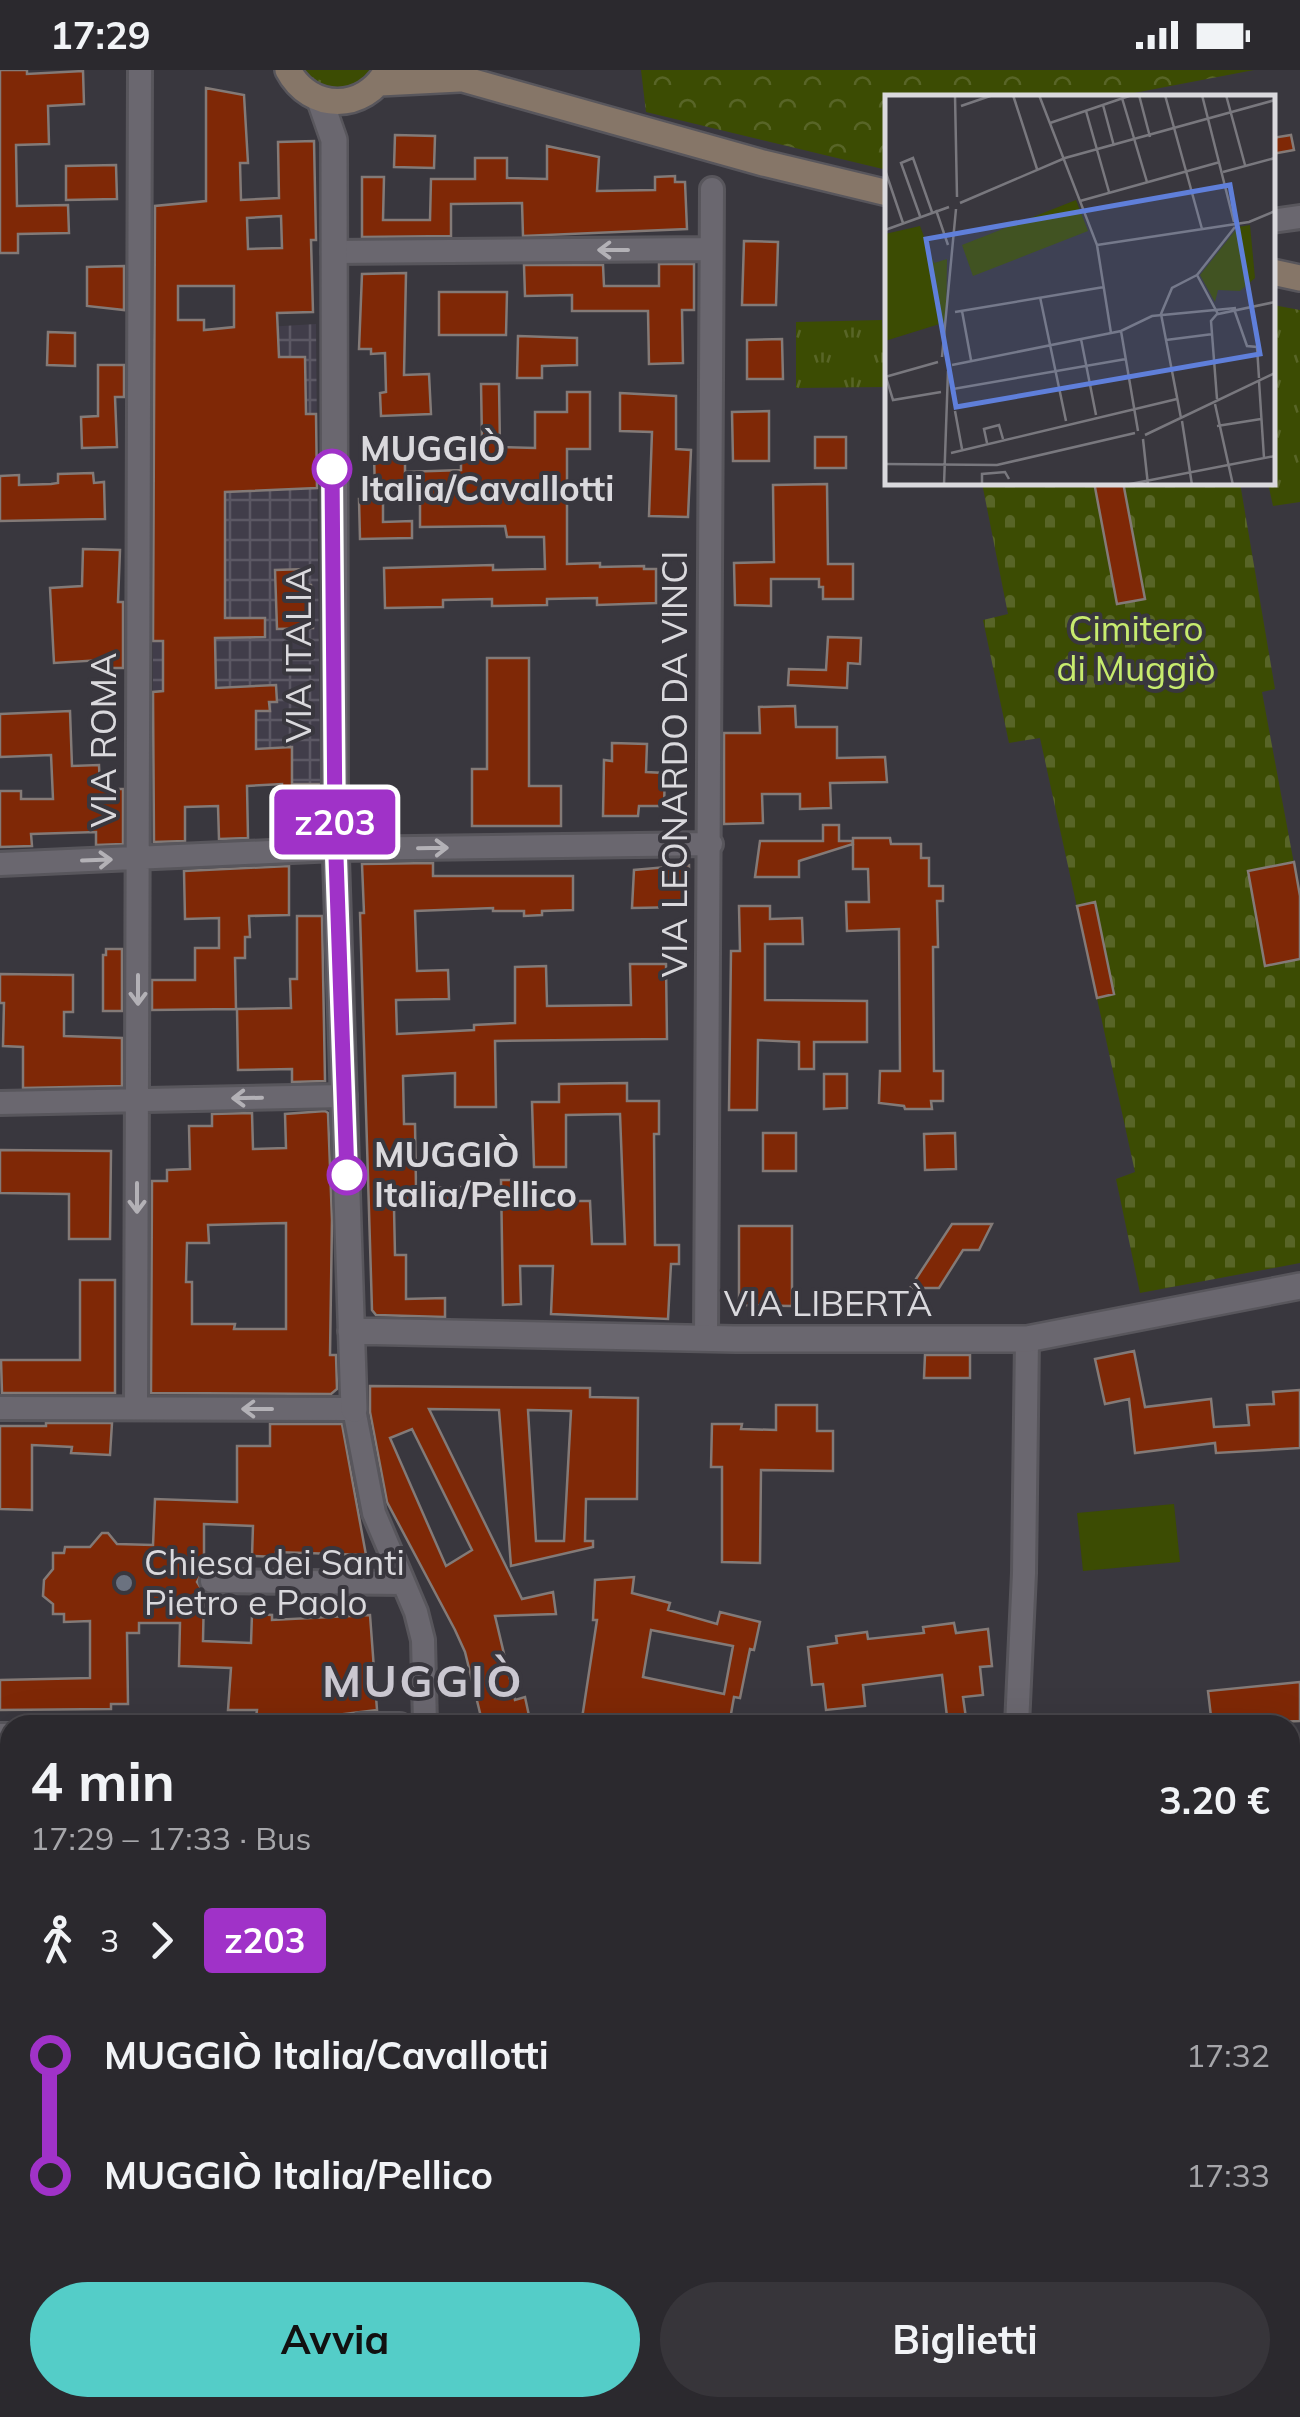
<!DOCTYPE html>
<html lang="it">
<head>
<meta charset="utf-8">
<style>
	:root { --surface:#2b292e; --page:#37353a; --text:#f1f3f6; --muted:#a6a6aa; --line:#47454a; --accent:#54cdc8 }
	body { margin:0; font-family:Mulish,sans-serif; background:var(--page); color:var(--text); height:100vh; display:flex; flex-direction:column; font-size:38px; white-space:nowrap }
	* { box-sizing:border-box; margin:0 }
	p { font-size:32px; color:var(--muted) }
	.icon { flex:none; width:55px; height:55px; fill:none; stroke:currentColor; stroke-width:2; stroke-linecap:round; stroke-linejoin:round }
	.map { position:relative; flex:1; overflow:hidden }
	.details { position:absolute; left:0px; top:1645px; width:1300px; height:702px; display:flex; flex-direction:column; background:var(--surface); border-radius:30px 30px 0 0; box-shadow:0 10px 40px #0002,0 0 0 2px var(--line) }
	.details>* { flex:none }
	.badge { padding:0 20px; border-radius:8px; font-size:35px; line-height:65px }
	.map>.badge { position:absolute; translate:-50% -50%; box-shadow:0 0 0 5px #fff }
	.legs { display:flex; align-items:center; gap:15px; height:110px; padding:0 30px; font-size:32px }
	.legs p { margin-inline-start:auto }
	.head { display:flex; align-items:center; justify-content:space-between; height:170px; padding:0 30px }
	h1 { font-size:55px; font-weight:700; line-height:75px }
	.button { display:flex; gap:20px; margin-top:auto; padding:20px 30px }
	.button a { flex:1; height:115px; border-radius:60px; background:var(--accent); color:#111; font-size:40px; font-weight:700; line-height:115px; text-align:center }
	.button a+a { background:var(--page); color:var(--text) }
	ul { padding:0 30px; list-style:none }
	li { display:flex; align-items:center; gap:35px; height:120px; font-size:38px }
	li i { display:grid; place-items:center; width:15px; height:100%; margin:0 12px; background:currentColor }
	li i::after { content:''; width:25px; height:25px; margin:-12px; border:8px solid; border-radius:50%; background:var(--surface) }
	li p { margin-inline-start:auto }
	li:first-child i { background:linear-gradient(#0000 50%,currentColor 0) }
	li:last-child i { background:linear-gradient(currentColor 50%,#0000 0) }
	.status { display:flex; justify-content:space-between; align-items:center; height:70px; padding:0 50px; background:var(--surface); direction:ltr }
	.status svg { height:28px; fill:currentColor }
	.map>svg:first-child { display:block }
</style>
</head>
<body>
<div class="status"><b>17:29</b><svg viewBox="0 0 49 12"><path d="M0 12V9h3v3zM5 12V6h3v6zM10 12V3h3v9zM15 12V0h3v12zM26 1h20v11H26zM47 4h2v5h-2z"/></svg></div>
<div class="map">
<svg width="1300" height="2347" viewBox="0 0 1300 2347">
	<defs>
		<pattern id="industrial-grid" width="8" height="8" patternUnits="userSpaceOnUse" patternTransform="scale(2.5)"><rect width="8" height="8" fill="#413d4a"/><path d="M0 4h8M4 0v8" fill="none" stroke="#5c5864"/></pattern>
		<pattern id="grass-tufts" width="24" height="20" patternUnits="userSpaceOnUse" patternTransform="scale(2.5)"><rect width="24" height="20" fill="#3c4c03"/><path d="M3 7l-1-3M5 7V3M7 7l1-3M15 17l-1-3M17 17v-4M19 17l1-3" fill="none" stroke="#586527"/></pattern>
		<pattern id="cemetery-stones" width="16" height="16" patternUnits="userSpaceOnUse" patternTransform="scale(2.5)"><rect width="16" height="16" fill="#3c4c03"/><path d="M2 7V4a2 2 0 0 1 4 0v3zM10 15v-3a2 2 0 0 1 4 0v3z" fill="#586527"/></pattern>
		<pattern id="park-crowns" width="20" height="18" patternUnits="userSpaceOnUse" patternTransform="scale(2.5)"><rect width="20" height="18" fill="#3c4c03"/><path d="M2 6a3 3 0 1 1 6 0M12 15a3 3 0 1 1 6 0" fill="none" stroke="#586527"/></pattern>
	</defs>
	<rect width="100%" height="100%" fill="#39373e"/>
	<!-- industrial -->
	<path fill="url(#industrial-grid)" d="M316,254L320,713L233,717V735L153,738V264Z"/>
	<!-- grass -->
	<path fill="url(#grass-tufts)" d="M305,0H374C351,21 326,27 305,0Z
		M1273,235L1300,240V432L1273,436L1268,413L1272,412Z
		M882,250L887,317L796,318V252Z"/>
	<!-- cemetery -->
	<path fill="url(#cemetery-stones)" d="M982,413H1240L1275,619L1262,622L1300,826V1193L1140,1223L1116,1109L1135,1102L1040,668L1009,673L983,550L1008,544Z"/>
	<!-- park -->
	<path fill="url(#park-crowns)" d="M641,0H1254L1113,27L888,28L887,100L646,42Z
		M530,2338H963L970,2347H535Z"/>
	<!-- pitch -->
	<path fill="#3c4c03" d="M1174,1434L1180,1492L1083,1501L1077,1443Z"/>
	<!-- building -->
	<path fill="#7f2806" stroke="#837a77" stroke-width="2.5" fill-rule="evenodd" d="M0,0H27V4L83,1L84,34L48,36L49,74L16,75L17,136L68,135L69,163L18,164V183H0Z
		M206,18L244,25L248,93H240L241,130L279,128L278,72L314,71L316,170H311L313,242L277,243L279,287H305L306,344H316L317,418L225,422V548H265V567L215,568L216,618L276,615L277,632H269L270,641H256V679L292,677V714H319V763L288,766L286,737L281,738L282,714L247,716L248,768L219,769L218,736L185,737V771L154,772L153,622L163,621V571H153L155,136L206,131ZM281,146L282,178L248,179L247,148ZM178,216H234V257L204,260V250H178Z
		M395,65L435,66L434,98L394,97Z
		M1291,65L1294,80L1272,84V68Z
		M547,76L599,87L597,121L655,120V107L675,106V112H685L687,159L523,166L522,133L451,134V166L362,167V107H384L383,150H430L431,109H475V88H507V108L547,109Z
		M116,95L117,129L66,130V96Z
		M744,171L778,172L776,235H742Z
		M659,194H694V240H682L683,293L649,294L648,241H572V225L525,226L524,195H603L604,216H659Z
		M124,196V240L87,236V197Z
		M406,203L404,305L429,304L431,344L381,346L380,323L386,322L385,283L371,284V279H359L362,204Z
		M439,222H507L506,265H439Z
		M48,262L75,263V296L47,295Z
		M518,266L577,268V295L542,296V308H517Z
		M782,269L783,309H747V270Z
		M98,295H124V327H115L117,377L82,378L81,347L98,346Z
		M481,314H499L500,377L535,378V342H567V322H590V379H567V494L600,493V497L644,496V499H656V533L597,535V528L547,529V535L492,536V529L443,530V537L385,538L384,498L493,495V500L545,499L544,467H507L505,456L420,457V419L375,420L374,386L405,385V402L461,400V370H482Z
		M620,323L676,326V379L691,380L688,447L649,446L652,362L620,361Z
		M769,341V391H733L732,342Z
		M815,367H846V398H815Z
		M93,403L94,413L104,412L105,449L0,451V406L19,405V415L51,414L58,413V404Z
		M1094,412H1123L1145,529L1117,534Z
		M827,414L828,494H853V529H823V517H819V509H771V536L735,535L734,493L774,492L773,415Z
		M359,429H383V452L412,451V468L360,469Z
		M83,479L120,480L118,532H123V598H101V590L54,593L50,518L82,516Z
		M306,499V515H311L313,558L277,559L275,500Z
		M828,567L861,568L860,594L848,593L847,618L788,615L789,599L826,600Z
		M487,588H529V716H561V756H472V699H487Z
		M795,636L796,657H837V688L885,687L887,712L830,713L831,738L800,739V724H762L763,753L724,754V663H760L759,637Z
		M70,641L72,696L99,695L100,719H123V774L96,775V762L31,764L32,776L0,777V721H21V729H53L51,685L0,687V644Z
		M612,673L647,674L646,702L665,703L664,736H639L638,746H603L604,690L612,691Z
		M823,755H839V771H852L853,774L799,791V807H755L760,771H823Z
		M853,768H890L891,774H921V788H929V816H943V831H937L938,877H933L934,1001H943V1031H931L932,1039H905L904,1036L879,1033L880,1001H900L899,859L847,861L846,832H869L868,799H853Z
		M1294,792L1300,826V889L1265,896L1248,801Z
		M433,793V806H573V840L542,841V845L524,846V841H493V838L415,841L417,901L448,900L449,929L396,930L397,964L474,960V955L515,953V897L546,896L547,936L631,935L630,894H666L667,969L495,971L496,1037H455V1003L403,1006L404,1054H415L416,1118L463,1117L464,1136L394,1138L395,1185H406V1229L445,1228V1247L376,1245L372,1240L360,843H364L362,794Z
		M689,795V826H685L686,837L632,838L634,800Z
		M289,796V845L249,846L250,867H245V888H235L236,939L152,940V910H195V878H219V848L185,849L184,801Z
		M1095,832L1114,924L1097,928L1077,836Z
		M739,836H770V849L802,848L803,874H765V930L867,931V972H814V999H799V972L758,970L757,1040H729L731,881H740Z
		M297,846H322L325,1011L292,1012V999L238,1000L237,939L291,938L290,909H297Z
		M106,879H122V941H103V885H106Z
		M0,904L73,905V942H64V966L122,968V1016L23,1018V977L3,976L4,933H0Z
		M824,1004H847V1038L824,1039Z
		M627,1013V1031H659V1064H654L655,1175H679V1194H671L668,1249L551,1244L553,1196H520L521,1234L503,1235L501,1110H533V1131H590L592,1174H625L620,1044L566,1045V1097H534L532,1032H559V1014Z
		M325,1041L328,1043L332,1150L330,1285H336L337,1319L331,1324L151,1323L152,1111H167V1100L190,1099L189,1056H212V1044L252,1043L253,1079L286,1078L285,1044ZM286,1153V1259H234L235,1254H192V1212H186L187,1173H209L208,1155Z
		M763,1063H796V1101H763Z
		M955,1063L956,1099L925,1100L924,1064Z
		M0,1080L111,1081L110,1169H69V1124L0,1123Z
		M952,1154H992L979,1180H963L939,1218H910Z
		M739,1156H792V1236L739,1235Z
		M80,1210H115V1323H2L1,1290H80Z
		M1134,1281L1145,1337L1211,1329L1214,1357L1249,1355L1247,1335L1274,1334L1273,1322L1300,1320V1378L1216,1383L1215,1373L1135,1383L1129,1329L1105,1334L1095,1289Z
		M925,1285H970V1308H924Z
		M370,1316L590,1318V1327L638,1328L637,1429H586L585,1471H593V1477L511,1496L499,1340L429,1339L522,1529L553,1522L556,1544L495,1546L515,1630L525,1627L531,1655H483L465,1582L455,1560L387,1432L370,1342ZM528,1340L571,1341L564,1471H536ZM412,1359L472,1480L446,1496L390,1368Z
		M776,1335H817V1361H833V1401L761,1400L760,1493L722,1492V1397H711L712,1354H742L741,1359L776,1360Z
		M46,1353H112L110,1385L71,1383L72,1377L32,1375V1440L0,1439V1356H46Z
		M270,1354H342L366,1485L276,1482V1487L252,1486L253,1456L204,1454V1499L197,1512L204,1523L203,1571L251,1573L252,1544L272,1545V1550L370,1545L377,1640L255,1655L257,1640H228L231,1598L179,1596L180,1553H139V1563H127L128,1634H111V1639L0,1640V1610L90,1608V1551L64,1552V1544H53V1534L43,1526L44,1510L53,1499V1483H64L65,1477H90L102,1463H108L117,1474L153,1475L155,1429L237,1432V1376H270Z
		M634,1507L632,1523L670,1533L668,1540L717,1554L720,1542L760,1552L754,1580L750,1579L740,1628L734,1627L729,1655H581L597,1550H593L595,1510ZM651,1560L733,1576L724,1624L643,1607Z
		M954,1553L956,1563L988,1559L992,1596L980,1597L983,1625L963,1627L967,1655H948L942,1605L863,1615L865,1636L826,1640L823,1614L812,1615L808,1577L837,1573L836,1566L867,1562L868,1569L924,1563L923,1557Z
		M1300,1612V1651L1212,1655L1208,1621Z"/>
	<g fill="none" stroke-linecap="round" stroke-linejoin="round">
		<defs>
			<path id="minor" d="M1272,151L1300,147
				M333,182L711,179
				M0,794L336,779L711,774
				M0,1033L345,1026
				M706,1268L712,119
				M0,1338L354,1339L374,1443L416,1542L423,1570L425,1655
				M136,1338L140,1
				M212,1511L403,1513
				M361,1655H400
				M1017,1655L1024,1503L1027,1269
				M0,1665H10
				M0,2002L10,2005
				M1290,2049L1300,2048
				M1290,2314L1300,2313
				M0,2328L10,2330
				M379,2338L380,2347
				M977,2338L979,2347
				M1019,2347L1021,2338"/>
			<path id="tertiary" d="M320,30L334,70L335,758L354,1339
				M351,1261L735,1269H1027L1300,1216"/>
			<path id="secondary" d="M288,0C310,42 365,42 387,0
				M444,0L463,9L763,93L888,123
				M380,13L459,9
				M1272,202L1300,208"/>
		</defs>
		<!-- minor casing -->
		<use href="#minor" stroke="#58565c" stroke-width="28"/>
		<!-- tertiary casing -->
		<use href="#tertiary" stroke="#58565c" stroke-width="30"/>
		<!-- secondary casing -->
		<use href="#secondary" stroke="#58565c" stroke-width="30"/>
		<!-- minor -->
		<use href="#minor" stroke="#6a676f" stroke-width="22"/>
		<!-- tertiary -->
		<use href="#tertiary" stroke="#6a676f" stroke-width="25"/>
		<!-- secondary -->
		<use href="#secondary" stroke="#867668" stroke-width="25"/>
	</g>
	<!-- one-way arrows -->
	<defs><path id="oneway-shaft" d="M-6 0H5M1.5-3L5.5 0L1.5 3" fill="none" stroke-width="1.6" stroke-linecap="round" stroke-linejoin="round" transform="scale(2.5)"/></defs>
	<g stroke="#b3b1b6">
		<use href="#oneway-shaft" transform="translate(613 180) rotate(180)"/>
		<use href="#oneway-shaft" transform="translate(433 778) rotate(-1)"/>
		<use href="#oneway-shaft" transform="translate(97 790) rotate(-2)"/>
		<use href="#oneway-shaft" transform="translate(138 920) rotate(90)"/>
		<use href="#oneway-shaft" transform="translate(247 1028) rotate(179)"/>
		<use href="#oneway-shaft" transform="translate(137 1128) rotate(90)"/>
		<use href="#oneway-shaft" transform="translate(257 1339) rotate(-180)"/>
	</g>
	<g fill="none" stroke-linecap="round" stroke-linejoin="round">
		<defs>
			<path id="line-1" d="M332,399L335,758L347,1105"/>
		</defs>
		<!-- line-1 casing -->
		<use href="#line-1" stroke="#fff" stroke-width="22"/>
		<!-- line-1 -->
		<use href="#line-1" stroke="#a032c8" stroke-width="15"/>
	</g>
	<!-- markers -->
	<g fill="#fff" stroke="#a032c8" stroke-width="5">
		<circle cx="332" cy="399" r="18"/>
		<circle cx="347" cy="1105" r="18"/>
	</g>
	<circle fill="#6b7280" stroke="#39373e" stroke-width="4" cx="124" cy="1513" r="10"/>
	<g text-anchor="middle" stroke-width="8" stroke-linejoin="round" paint-order="stroke">
		<!-- stop labels -->
		<g font-size="35" font-weight="bold" fill="#dad9dd" stroke="#39373e" text-anchor="start">
			<text x="360" y="391">MUGGIÒ<tspan x="360" dy="40">Italia/Cavallotti</tspan></text>
			<text x="374" y="1097">MUGGIÒ<tspan x="374" dy="40">Italia/Pellico</tspan></text>
		</g>
		<!-- park labels -->
		<g font-size="35" fill="#c7eb6e" stroke="#39373e">
			<text x="1136" y="571">Cimitero<tspan x="1136" dy="40">di Muggiò</tspan></text>
		</g>
		<!-- street labels -->
		<g font-size="35" fill="#dad9dd" stroke="#39373e">
			<text transform="translate(299 585) rotate(-90)" y="12">VIA ITALIA</text>
			<text transform="translate(104 670) rotate(-90)" y="12">VIA ROMA</text>
			<text transform="translate(675 694) rotate(-90)" y="12">VIA LEONARDO DA VINCI</text>
			<text x="828" y="1246">VIA LIBERTÀ</text>
		</g>
		<!-- poi labels -->
		<g font-size="35" fill="#dad9dd" stroke="#39373e" text-anchor="start">
			<text x="144" y="1505">Chiesa dei Santi<tspan x="144" dy="40">Pietro e Paolo</tspan></text>
		</g>
		<!-- district labels -->
		<g font-size="45" font-weight="bold" letter-spacing="2.5" fill="#cbc8d1" stroke="#39373e">
			<text x="423" y="1627">MUGGIÒ</text>
		</g>
	</g>
	<!-- overview -->
	<g transform="translate(885 25)">
		<rect width="390" height="390" fill="#39373e"/>
		<path d="M191,105L203,136L88,181L77,150Z" fill="#3c4c03"/>
		<path d="M365,130L370,183L355,196L333,195L330,207L315,180L353,132ZM35,131L49,168L62,164L61,227L0,246V139Z" fill="#3c4c03"/>
		<path fill="none" stroke="#79787e" stroke-width="2.5" d="M70,0L72,102M128,0L152,74M154,0L212,150L226,238M254,0L265,42M280,0L317,134M317,0L349,127M341,0L360,70M237,3L262,87M218,10L229,51M76,11L108,0M201,16L224,97M165,28L247,0M0,75L18,128M338,77L390,63M195,106L335,67M75,108L180,63L390,5M51,115L63,150M35,121L16,68L28,63L47,117M0,135L64,112M212,150L364,127L390,116M312,180L333,219L390,207M312,180L350,132M155,202L181,326M349,214L362,251L372,252L374,283M77,216L86,265M70,217L219,192M236,236L253,336M196,244L211,320M281,245L328,239M57,262L71,114M67,270L236,236L267,221L351,213M287,274L330,267M0,282L53,267M1,282L8,305L56,297M374,286L379,363M68,294L241,264M332,304L326,226L332,219M330,309L348,390M70,316L77,354M296,323L276,219L287,193L312,180M297,326L307,390M332,331L376,324M260,340L390,278M258,344L263,390M102,348L99,334L114,330L118,344M66,358L292,304M0,369L112,370L250,338M59,390L63,276M97,390V379L120,377L124,384M240,390L390,361"/>
		<path fill="#5f7fda" fill-opacity="0.15" stroke="#5f7fda" stroke-width="5" d="M345,90L375,259L71,312L41,144Z"/>
		<rect width="390" height="390" fill="none" stroke="#dad9dd" stroke-width="5"/>
	</g>
</svg>
<b class="badge" style="left:335px;top:752px;background:#a032c8;color:#fff">z203</b>
<section class="details">
<div class="head"><div><h1>4 min</h1><p>17:29 – 17:33 · Bus</p></div><b>3.20 €</b></div>
<div class="legs"><svg class="icon" aria-label="walk" viewBox="0 0 24 24"><circle cx="13" cy="4" r="2"/><path d="M13 8l-2 6 4 7M11 14l-3 7M7 12l3-4h3l4 4"/></svg>3<svg class="icon" aria-label="forward" viewBox="0 0 24 24"><path d="M9 5l7 7-7 7"/></svg><b class="badge" style="background:#a032c8;color:#fff">z203</b></div>
<ul>
<li><i style="color:#a032c8"></i><b>MUGGIÒ Italia/Cavallotti</b><p>17:32</p></li>
<li><i style="color:#a032c8"></i><b>MUGGIÒ Italia/Pellico</b><p>17:33</p></li>
</ul>
<div class="button"><a>Avvia</a><a>Biglietti</a></div>
</section>
</div>
</body>
</html>
